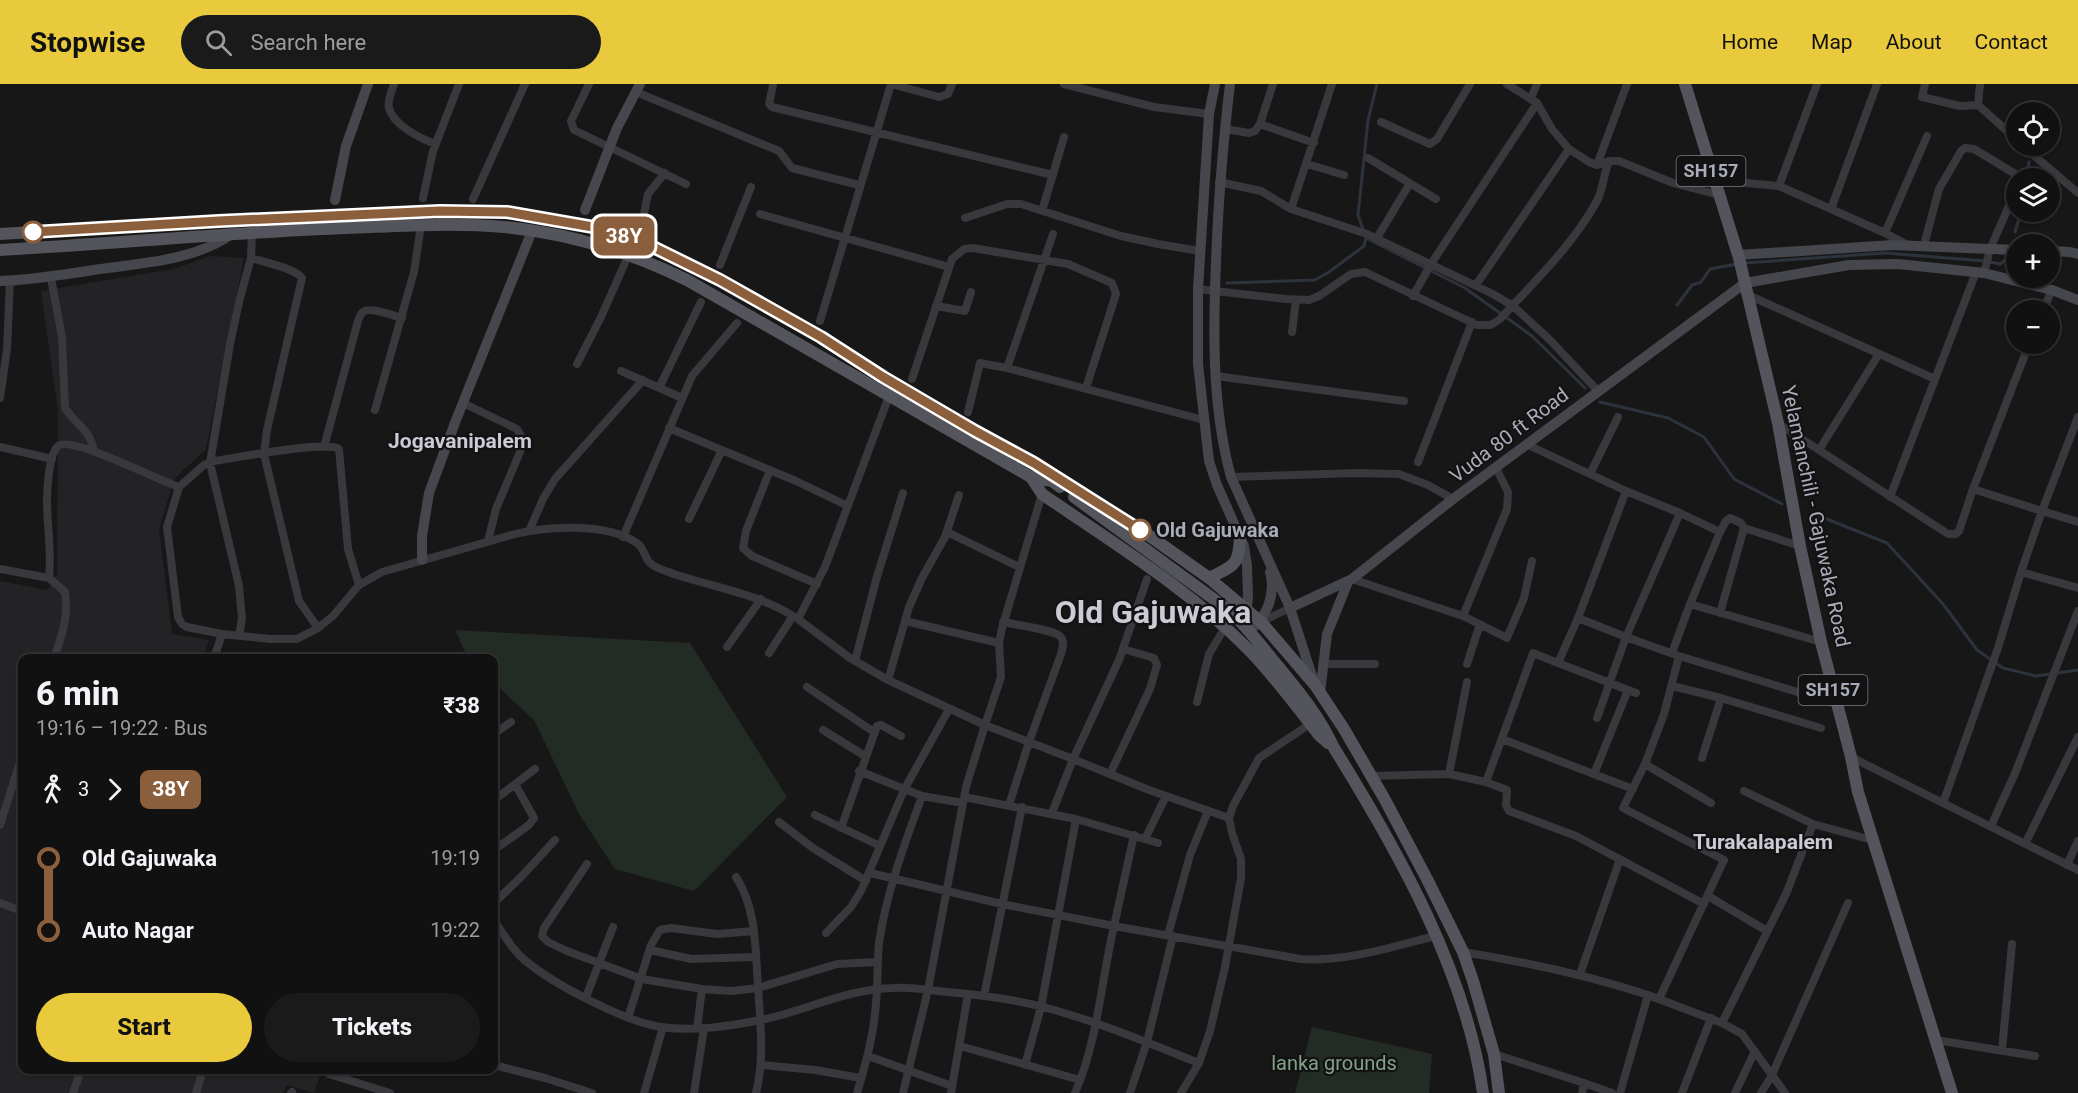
<!DOCTYPE html>
<html lang="en">
<head>
<meta charset="utf-8">
<style>
	:root { --surface:#111112; --page:#1a1a1b; --text:#f1f3f6; --muted:#9c9d9f; --line:#303132; --accent:#eaca3d }
	body { margin:0; font-family:Roboto,sans-serif; background:var(--page); color:var(--text); height:100vh; display:flex; flex-direction:column; font-size:22px; white-space:nowrap }
	* { box-sizing:border-box; margin:0 }
	p { font-size:20px; color:var(--muted) }
	.icon { flex:none; width:33px; height:33px; fill:none; stroke:currentColor; stroke-width:2; stroke-linecap:round; stroke-linejoin:round }
	.map { position:relative; flex:1; overflow:hidden }
	.panel { position:absolute; left:18px; top:570px; width:480px; height:420px; display:flex; flex-direction:column; background:var(--surface); border-radius:12px; box-shadow:0 2px 4px #0004,0 0 0 2px var(--line) }
	.panel>* { flex:none }
	.badge { padding:0 12px; border-radius:9px; font-size:21px; line-height:39px }
	.controls { position:absolute; left:2006px; top:18px; display:grid; gap:12px }
	.controls a { display:grid; place-items:center; width:54px; height:54px; border-radius:50%; background:var(--surface); box-shadow:0 2px 4px #0004,0 0 0 2px var(--line); font-size:30px }
	.map>.badge { position:absolute; translate:-50% -50%; box-shadow:0 0 0 3px #fff }
	.legs { display:flex; align-items:center; gap:9px; height:66px; padding:0 18px; font-size:20px }
	.legs p { margin-inline-start:auto }
	.overview { display:flex; align-items:center; justify-content:space-between; height:102px; padding:0 18px }
	h1 { font-size:33px; font-weight:800; line-height:45px }
	.button { display:flex; gap:12px; margin-top:auto; padding:12px 18px }
	.button a { flex:1; height:69px; border-radius:36px; background:var(--accent); color:#111; font-size:24px; font-weight:800; line-height:69px; text-align:center }
	.button a+a { background:var(--page); color:var(--text) }
	ul { padding:0 18px; list-style:none }
	li { display:flex; align-items:center; gap:21px; height:72px; font-size:22px }
	li i { display:grid; place-items:center; width:9px; height:100%; margin:0 8px; background:currentColor }
	li i::after { content:''; width:15px; height:15px; margin:-8px; border:4px solid; border-radius:50%; background:var(--surface) }
	li p { margin-inline-start:auto }
	li:first-child i { background:linear-gradient(#0000 50%,currentColor 0) }
	li:last-child i { background:linear-gradient(currentColor 50%,#0000 0) }
	header { display:flex; align-items:center; gap:36px; box-sizing:border-box; height:84px; padding:0 30px; background:var(--accent); color:#111 }
	header strong { font-size:28px }
	nav { display:flex; gap:33px; margin-inline-start:auto; font-size:21px }
	.search { width:420px; height:54px; background:var(--page); display:flex; align-items:center; gap:15px; box-sizing:border-box; padding:0 21px; border-radius:33px; color:var(--muted); font-size:22px }
	.map>svg:first-child { display:block }
</style>
</head>
<body>
<header>
<strong>Stopwise</strong>
<div class="search"><svg class="icon" aria-label="search" viewBox="0 0 24 24"><circle cx="10" cy="10" r="6"/><path d="M15 15l6 6"/></svg>Search here</div>
<nav><a>Home</a><a>Map</a><a>About</a><a>Contact</a></nav>
</header>
<div class="map">
<svg width="2078" height="1009" viewBox="0 0 2078 1009">
	<rect width="100%" height="100%" fill="#171718"/>
	<!-- built -->
	<path fill="#232325" d="M211,172L244,174L206,365L175,394L159,444L172,550L209,556L203,574H22V986H322L314,1009L287,1001L283,1009H0V497L47,506L57,490L58,326L41,207L173,185Z"/>
	<!-- green -->
	<path fill="#232b25" d="M455,546L690,559L787,713L694,807L615,785L579,730L534,636L494,599V574H468Z
		M1312,943L1432,970L1429,1009H1295Z"/>
	<g fill="none" stroke-linecap="round" stroke-linejoin="round">
		<!-- stream -->
		<path stroke="#2d333c" stroke-width="3" d="M2026,94L2029,78
			M2015,148L2021,128
			M1366,154L1465,204L1532,252L1585,304
			M1744,179L1885,169L1985,177L2000,180L2010,172
			M1227,199L1315,196L1329,188L1364,162L1366,154L1358,131L1368,36L1377,0
			M1677,221L1692,201L1701,198L1710,185L1737,180
			M1600,318L1668,334L1704,353L1734,395L1782,420
			M1814,430L1887,459L1943,520L1977,566L2003,584L2036,592L2078,586"/>
		<!-- street -->
		<path stroke="#38383d" stroke-width="8" d="M394,0C392,7 387,16 389,24C393,41 421,55 436,60
			M589,0L571,37L574,46L686,100
			M1064,0L1154,23L1209,30
			M1332,0L1291,125L1367,150L1491,209L1513,222L1549,255L1598,307
			M1507,0L1537,19L1552,45L1569,65L1589,78L1597,81L1609,77H1619L1673,99L1719,111
			M1925,0L1922,13L1960,22L1978,21
			M1980,0L1978,21L2016,55
			M773,1L769,20L772,23L1053,91
			M636,8L779,67L792,84L859,101
			M1531,14L1537,0
			M1381,38L1430,60L1437,55L1470,0
			M1260,40L1314,59
			M1225,45L1249,49L1255,47L1260,40L1273,0
			M2023,62L2078,109
			M1368,74L1436,115
			M1307,80L1344,91
			M1597,81L1627,0
			M1713,96L1779,102L1885,149
			M1219,98L1261,107L1291,125
			M1779,102L1817,0
			M423,114L433,67L459,0
			M473,115L525,0
			M1831,125L1877,0
			M1042,127L1064,53
			M760,130L949,183
			M965,134L1007,120H1021L1121,152L1158,160L1200,167
			M641,144L648,110L665,89
			M1377,154L1410,99
			M1906,160L1885,149L1927,52
			M1924,161L1939,105L1961,67L1965,64L1974,65L2017,91L2020,94
			M251,174C264,178 295,184 302,194L267,346L264,370L299,517L318,544
			M720,181L751,103
			M1984,189L1990,165L2016,106
			M51,194L62,253L65,324C76,341 90,345 94,367
			M1476,201L1569,65
			M1198,205L1286,215L1309,216L1319,212L1351,190L1365,188L1477,241H1491L1500,235C1535,197 1572,162 1597,117C1603,105 1604,89 1609,77
			M1748,211L1935,295
			M1413,212L1431,180L1537,19
			M936,222L965,227L971,208
			M2043,226L2052,206
			M820,237L891,0L939,13L948,10L952,0
			M1292,248L1296,216
			M577,280L601,233L625,179
			M1007,284L1053,150
			M621,287L682,314
			M1216,292L1404,317
			M912,295L952,175L964,165L973,164L1068,180L1112,199L1116,210L1086,304
			M659,304L701,218
			M0,314L7,265L10,197
			M463,319L517,345L522,354L520,368L496,425L488,457
			M375,326L414,188L421,141
			M968,328L980,279L1007,284L1204,336
			M2078,333L2042,427L2078,438
			M1779,340L1948,450H1956L1959,447L1973,405
			M669,344L796,397L848,422
			M1528,361L1626,407
			M0,363L52,375
			M324,363L358,237C358,235 362,228 363,228C369,222 394,232 402,234
			M1819,366L1879,270
			M1418,378L1472,238
			M770,386L746,447L743,464L752,472L817,500
			M1590,390L1618,333
			M1231,393L1356,389L1399,390L1428,401L1453,415
			M179,403L167,443L178,533L182,540L187,543L222,550L270,555H297L318,544L333,532L359,501L382,488L511,451C546,442 606,438 637,459C644,464 644,472 649,478C654,484 666,487 674,490C716,504 760,510 798,535L825,483L889,312
			M1890,413L1976,188
			M1680,429L1720,448L1690,520L1821,558
			M689,435L722,366
			M1744,444L1800,462
			M529,447L543,415L555,395L643,296
			M947,448L1019,483
			M623,453L692,292L737,239
			M0,485L49,494L65,508C69,531 62,552 54,574
			M2021,488L2078,504
			M49,494C52,466 47,443 47,416C47,404 49,370 58,362C72,351 159,397 179,403L204,381L214,377C235,374 326,356 339,365L348,465L359,501
			M1352,495L1463,532L1507,554L1524,514L1532,477
			M1720,529L1744,444L1741,439L1730,434L1726,437L1720,448
			M1463,532L1507,425L1508,408L1496,384
			M1578,534L1626,553L1597,634
			M798,535L850,574L888,596L985,641L966,703L928,906L903,1009
			M905,537L999,559
			M1003,538C1016,541 1051,545 1060,552C1065,557 1063,564 1061,570L1029,658L985,641L1001,593L999,559L1002,544L1042,410
			M1261,538L1290,524
			M239,552L242,535L239,502L210,379L230,260L240,214L251,174L252,148
			M727,563L761,515
			M769,569L793,532
			M1672,569L1690,520
			M1679,572L1664,630L1645,680L1711,719
			M214,574L222,550
			M855,577L876,496L903,409
			M1558,579L1636,609
			M1324,580H1375
			M1467,580L1480,540
			M888,596L909,523L922,494L945,453L959,411
			M1672,602L1721,614L1821,644
			M807,603L874,648
			M1197,618L1209,570L1221,550
			M823,646L865,672
			M494,650L511,638
			M1502,655L1633,705
			M1851,673L1943,719L1998,564L2021,488L2042,427L1973,405L2029,260
			M1702,674L1721,614
			M1645,680L1623,724L1724,776L1659,915
			M859,687L922,712L963,719
			M1110,690L1150,605L1157,581L1154,574L1123,565
			M1449,690L1467,598
			M1594,690L1628,606
			M1370,692L1449,690L1486,698
			M1744,707L1813,740
			M964,713L1076,735L1158,759
			M494,716L535,685
			M1943,719L2078,786
			M1009,721L1029,658L1073,675L1119,576L1147,495
			M1052,729L1073,675L1149,706L1229,734
			M815,731L880,762
			M779,738L813,764L866,797
			M0,741L22,672
			M1991,742L2016,687L2078,527
			M841,744L877,642L881,641L901,652
			M1145,755L1166,712
			M2025,760L2078,653
			M494,766L529,741L534,734L515,700
			M587,780L544,844L542,852L548,858L567,867L642,895L702,905L731,907L758,904L837,880L877,878
			M2067,781L2078,757
			M870,789L1002,820L1114,842L1134,751
			M736,793C757,826 755,864 758,902C760,939 765,973 756,1009
			M1708,812L1767,847
			M0,819L22,827
			M494,819L522,792L555,756
			M1704,820L1576,752L1509,727L1506,721L1507,706L1486,698L1533,569L1558,579L1578,534L1626,407L1680,429L1626,553L1679,572L1837,620
			M494,836C504,851 513,867 527,878C555,901 626,938 661,943C694,948 729,942 761,936C805,927 847,905 893,904C911,903 929,906 947,908C983,911 1020,916 1054,926C1104,940 1151,960 1199,979
			M826,849L851,823L861,807L904,706L949,625
			M1168,851L1190,771L1208,727
			M650,866L691,875L756,873
			M1463,868C1526,878 1587,891 1648,911L1620,1009
			M1580,890L1620,775
			M1648,911L1722,939L1742,950L1785,1009
			M984,912L1022,723
			M586,913L613,843
			M628,934L651,861L660,846L671,844L717,850L754,847
			M1722,939L1786,810L1813,740L1872,756
			M697,944L702,905
			M1936,956L2035,972
			M960,962L1080,996
			M2002,966L2012,860
			M1494,970L1584,999
			M868,972L952,1002
			M494,981L545,994L592,1009
			M761,981L815,986L861,994
			M1025,981L1041,923L1076,735
			M329,990L390,1009
			M73,1009L81,986
			M196,1009L203,986
			M291,1009L292,1008
			M644,1009L663,943
			M694,1009L704,944
			M857,1009C866,979 874,950 876,919C878,899 877,879 879,859C886,809 905,759 922,712
			M951,1009L968,910
			M1075,1009C1098,956 1101,898 1114,842L1300,875C1346,878 1391,863 1435,852
			M1130,1009L1147,958L1173,852
			M1181,1009L1199,979L1210,947L1225,883L1241,794V775L1232,749L1229,734L1233,722L1259,674L1304,644
			M1582,1009L1584,999L1612,1009
			M1682,1009L1711,934
			M1735,1009L1755,967
			M1761,1009L1771,993L1848,819"/>
		<!-- secondary -->
		<path stroke="#46474d" stroke-width="10" d="M1215,0L1209,30L1198,205V280L1209,377L1217,401L1244,462L1247,482L1248,511L1247,524L1240,536
			M1230,0C1223,60 1218,119 1216,179C1213,250 1212,323 1231,393L1290,524L1315,601
			M335,116L346,62L368,0
			M585,126L617,44L640,0
			M2049,167L2070,168L2078,170
			M1738,171L1893,161L2016,166
			M0,197C34,196 67,190 100,185C144,179 195,176 232,150
			M422,476V452L429,409L456,336L532,147
			M1290,524L1352,495L1453,415L1745,199L1849,181L1898,180L1984,189L2052,206L2078,216
			M1249,547C1267,533 1276,511 1270,488
			M1320,609L1327,550L1348,498"/>
		<!-- primary -->
		<path stroke="#54545c" stroke-width="12" d="M1685,0L1739,174L1778,339L1800,462L1821,558L1851,673L1858,708L1952,1009
			M0,150L219,137L411,128H507L593,143L645,159L720,196L821,253L883,293L1034,379L1144,448L1209,494L1261,538L1315,601L1344,645L1384,714L1427,795L1463,868L1473,897L1494,970L1499,1009
			M0,166C108,160 215,150 322,145C383,143 444,138 504,143C567,149 630,168 687,196L1031,393L1052,397L1060,403
			M1031,393L1042,410C1113,459 1189,505 1250,567C1275,593 1297,623 1319,651L1328,659
			M1074,413L1230,527C1246,542 1259,559 1273,576C1296,604 1319,631 1334,664C1398,767 1466,887 1483,1009
			M1209,494C1235,481 1239,482 1240,451"/>
	</g>
	<g fill="none" stroke-linecap="round" stroke-linejoin="round">
		<defs>
			<path id="line-1" d="M33,148L219,137L440,127L507,128L593,143L645,159L720,196L821,253L883,293L975,347L1034,379L1140,446"/>
		</defs>
		<!-- line-1 casing -->
		<use href="#line-1" stroke="#fff" stroke-width="14"/>
		<!-- line-1 -->
		<use href="#line-1" stroke="#8b5e3c" stroke-width="9"/>
	</g>
	<!-- markers -->
	<g fill="#fff" stroke="#8b5e3c" stroke-width="3">
		<circle cx="33" cy="148" r="10"/>
		<circle cx="1140" cy="446" r="10"/>
	</g>
	<g text-anchor="middle" stroke-width="4.5" stroke-linejoin="round" paint-order="stroke">
		<!-- shield labels -->
		<g fill="#121213" stroke="#7c7e86" stroke-width="1.5">
			<rect x="1676.5" y="72" width="69" height="30" rx="4.5"/>
			<rect x="1798.5" y="591" width="69" height="30" rx="4.5"/>
		</g>
		<g font-size="18" font-weight="bold" fill="#a9acb8">
			<text x="1711" y="93">SH157</text>
			<text x="1833" y="612">SH157</text>
		</g>
		<!-- street labels -->
		<g font-size="20" fill="#a9acb8" stroke="#121213">
			<text transform="translate(1509 351) rotate(-37)" y="7">Vuda 80 ft Road</text>
			<text transform="translate(1816 432) rotate(78)" y="7">Yelamanchili - Gajuwaka Road</text>
		</g>
		<!-- stop labels -->
		<g font-size="20" font-weight="bold" fill="#a9acb8" stroke="#121213" text-anchor="start">
			<text x="1156" y="453">Old Gajuwaka</text>
		</g>
		<!-- park labels -->
		<g font-size="20" fill="#81a288" stroke="#121213">
			<text x="1334" y="986">lanka grounds</text>
		</g>
		<!-- neighbourhood labels -->
		<g font-size="21" font-weight="bold" fill="#cacbd4" stroke="#121213">
			<text x="460" y="364">Jogavanipalem</text>
			<text x="1763" y="765">Turakalapalem</text>
		</g>
		<!-- town labels -->
		<g font-size="32" font-weight="bold" fill="#cacbd4" stroke="#121213">
			<text x="1153" y="539">Old Gajuwaka</text>
		</g>
	</g>
</svg>
<div class="controls">
<a><svg class="icon" aria-label="locate" viewBox="0 0 24 24"><circle cx="12" cy="12" r="6"/><path d="M12 2v4M12 18v4M2 12h4M18 12h4"/></svg></a>
<a><svg class="icon" aria-label="layers" viewBox="0 0 24 24"><path d="M12 4l9 5-9 5-9-5zM3 14l9 5 9-5"/></svg></a>
<a>+</a>
<a>−</a>
</div>
<b class="badge" style="left:624px;top:152px;background:#8b5e3c;color:#fff">38Y</b>
<section class="panel">
<div class="overview"><div><h1>6 min</h1><p>19:16 – 19:22 · Bus</p></div><b>₹38</b></div>
<div class="legs"><svg class="icon" aria-label="walk" viewBox="0 0 24 24"><circle cx="13" cy="4" r="2"/><path d="M13 8l-2 6 4 7M11 14l-3 7M7 12l3-4h3l4 4"/></svg>3<svg class="icon" aria-label="forward" viewBox="0 0 24 24"><path d="M9 5l7 7-7 7"/></svg><b class="badge" style="background:#8b5e3c;color:#fff">38Y</b></div>
<ul>
<li><i style="color:#8b5e3c"></i><b>Old Gajuwaka</b><p>19:19</p></li>
<li><i style="color:#8b5e3c"></i><b>Auto Nagar</b><p>19:22</p></li>
</ul>
<div class="button"><a>Start</a><a>Tickets</a></div>
</section>
</div>
</body>
</html>
